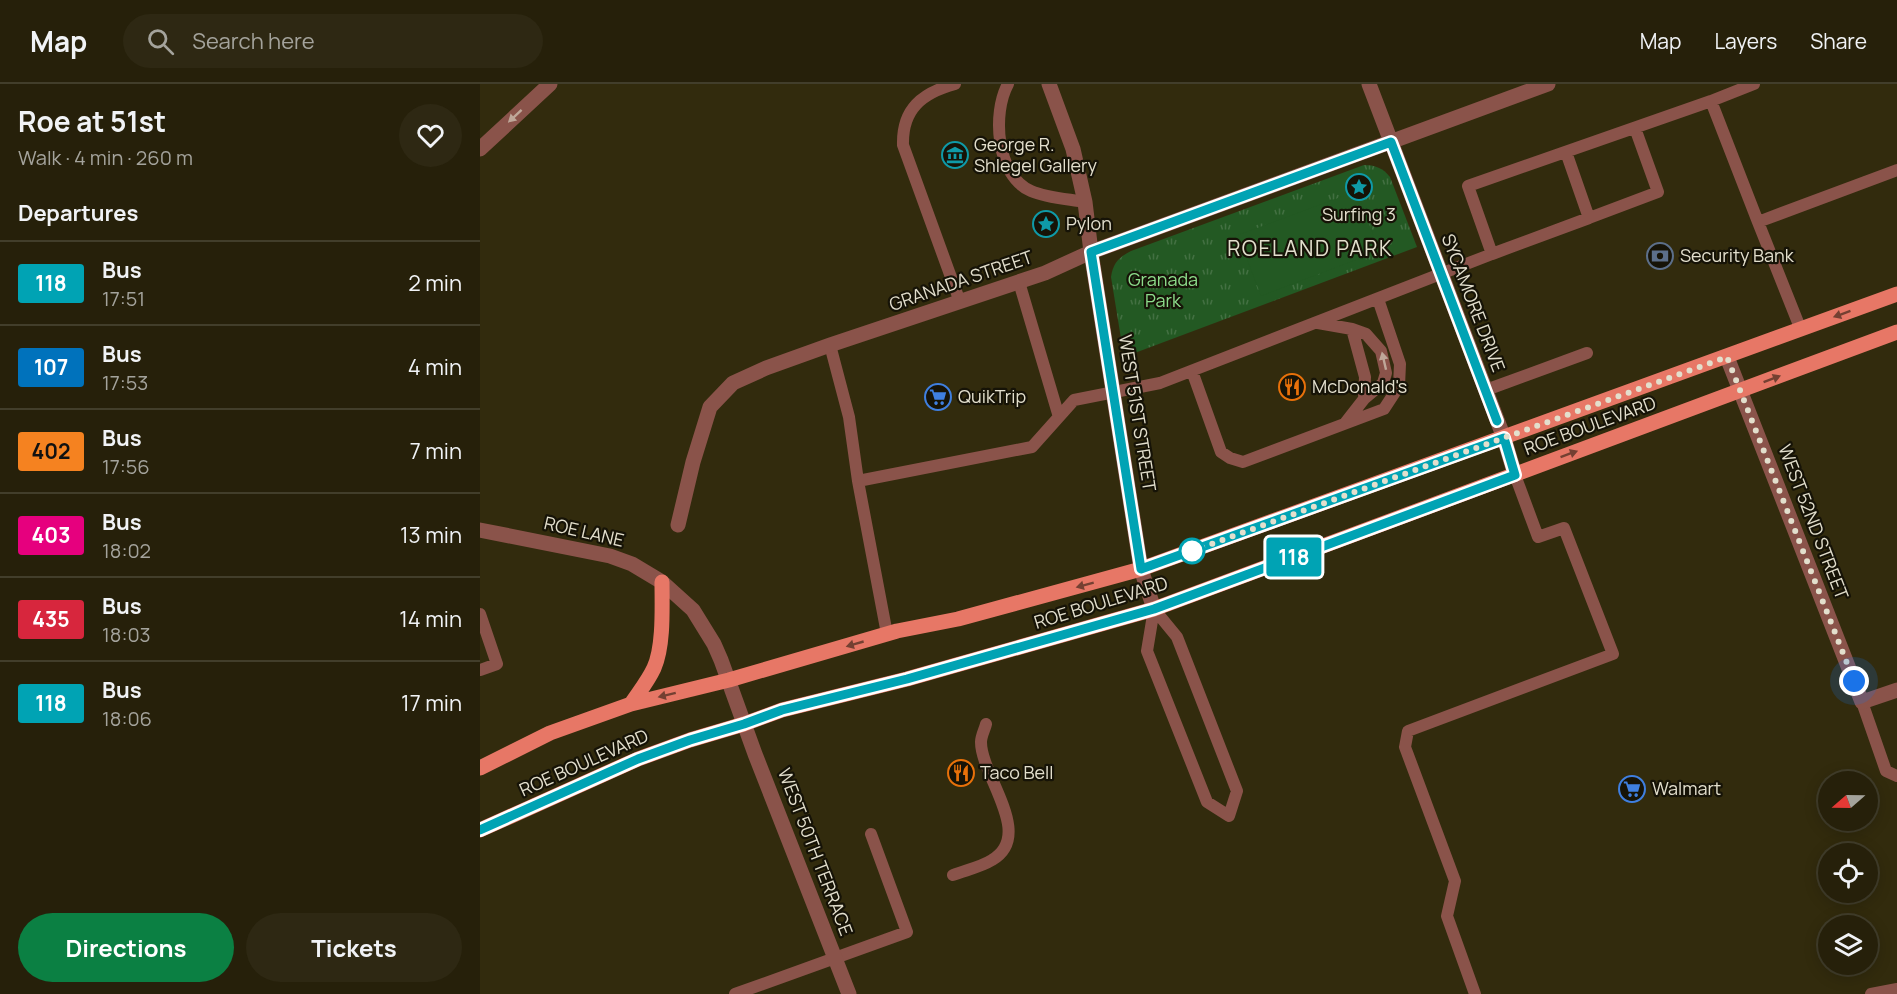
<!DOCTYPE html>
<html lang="en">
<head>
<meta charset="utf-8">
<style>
	:root { --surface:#26200a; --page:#2e2813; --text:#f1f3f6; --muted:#a4a39c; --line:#423e2b; --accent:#0b8043 }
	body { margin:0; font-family:Manrope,sans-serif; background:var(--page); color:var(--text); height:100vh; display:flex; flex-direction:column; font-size:22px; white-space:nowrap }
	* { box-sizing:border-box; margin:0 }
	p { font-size:20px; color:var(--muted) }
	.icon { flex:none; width:33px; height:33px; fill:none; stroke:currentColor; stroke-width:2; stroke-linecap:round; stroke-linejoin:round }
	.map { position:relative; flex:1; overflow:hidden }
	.details { display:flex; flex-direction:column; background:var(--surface); width:480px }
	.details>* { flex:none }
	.badge { padding:0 12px; border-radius:4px; font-size:21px; line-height:39px }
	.needle { width:39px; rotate:250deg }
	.controls { position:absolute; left:1338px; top:687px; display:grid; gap:12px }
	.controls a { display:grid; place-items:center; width:60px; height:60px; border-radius:50%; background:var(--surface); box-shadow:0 3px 15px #0003,0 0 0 2px var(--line); font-size:30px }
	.you { position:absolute; width:30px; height:30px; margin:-15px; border:4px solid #fff; border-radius:50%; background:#1a73e8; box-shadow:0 0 0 9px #1a73e833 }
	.map>.badge { position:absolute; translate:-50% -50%; box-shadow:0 0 0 3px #fff }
	h2 { padding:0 18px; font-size:22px; line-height:54px }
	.round { display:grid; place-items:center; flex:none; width:63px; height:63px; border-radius:32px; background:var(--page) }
	.headline { display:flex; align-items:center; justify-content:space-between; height:102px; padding:0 18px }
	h1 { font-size:28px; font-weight:700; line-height:45px }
	.cta { display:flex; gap:12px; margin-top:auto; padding:12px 18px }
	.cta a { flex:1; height:69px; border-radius:36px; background:var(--accent); color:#fff; font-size:24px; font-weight:700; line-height:69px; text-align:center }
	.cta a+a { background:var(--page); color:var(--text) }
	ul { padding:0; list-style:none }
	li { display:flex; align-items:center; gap:18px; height:84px; padding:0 18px; border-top:2px solid var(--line) }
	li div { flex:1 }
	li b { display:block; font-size:22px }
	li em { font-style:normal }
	li .badge { min-width:66px; font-weight:700; text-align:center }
	header { display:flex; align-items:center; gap:36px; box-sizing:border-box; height:84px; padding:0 30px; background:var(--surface); border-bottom:2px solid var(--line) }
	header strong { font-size:28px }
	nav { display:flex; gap:33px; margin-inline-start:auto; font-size:21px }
	.search { width:420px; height:54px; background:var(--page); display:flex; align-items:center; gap:15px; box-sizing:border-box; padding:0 21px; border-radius:33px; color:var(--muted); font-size:22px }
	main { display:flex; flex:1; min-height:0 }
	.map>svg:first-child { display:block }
</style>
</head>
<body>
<header>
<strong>Map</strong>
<div class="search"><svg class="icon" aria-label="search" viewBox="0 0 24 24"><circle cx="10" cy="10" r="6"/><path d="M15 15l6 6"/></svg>Search here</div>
<nav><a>Map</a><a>Layers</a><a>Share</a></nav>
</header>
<main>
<section class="details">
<div class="headline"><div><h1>Roe at 51st</h1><p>Walk · 4 min · 260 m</p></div><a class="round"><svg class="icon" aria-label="heart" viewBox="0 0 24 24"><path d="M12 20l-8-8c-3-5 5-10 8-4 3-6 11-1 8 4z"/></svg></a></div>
<h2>Departures</h2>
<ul>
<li><span class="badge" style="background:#00a3b4;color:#fff">118</span><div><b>Bus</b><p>17:51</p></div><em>2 min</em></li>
<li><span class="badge" style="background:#0072bc;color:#fff">107</span><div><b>Bus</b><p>17:53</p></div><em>4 min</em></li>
<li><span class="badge" style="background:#f58220;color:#111">402</span><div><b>Bus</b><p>17:56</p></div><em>7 min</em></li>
<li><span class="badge" style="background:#e6007e;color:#fff">403</span><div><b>Bus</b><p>18:02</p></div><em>13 min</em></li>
<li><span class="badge" style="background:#d7263d;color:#fff">435</span><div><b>Bus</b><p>18:03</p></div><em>14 min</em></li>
<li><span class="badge" style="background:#00a3b4;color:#fff">118</span><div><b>Bus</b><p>18:06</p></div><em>17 min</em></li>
</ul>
<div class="cta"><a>Directions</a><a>Tickets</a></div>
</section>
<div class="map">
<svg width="1417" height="910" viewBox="0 0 1417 910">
	<defs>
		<pattern id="park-tufts" width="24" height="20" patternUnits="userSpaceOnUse" patternTransform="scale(1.5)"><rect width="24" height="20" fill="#235923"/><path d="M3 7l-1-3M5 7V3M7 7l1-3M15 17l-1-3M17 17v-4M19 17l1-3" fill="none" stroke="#437042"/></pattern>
	</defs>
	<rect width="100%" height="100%" fill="#322b0d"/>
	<!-- park -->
	<path fill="url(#park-tufts)" d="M884,81C895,81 903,84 910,93L937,163L644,273L631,193C633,179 639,173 651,167Z"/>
	<!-- garden -->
	<path fill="#235923" d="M877,107L899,167L781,212L758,151Z"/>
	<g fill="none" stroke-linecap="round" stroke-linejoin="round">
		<!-- service -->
		<path stroke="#8a534a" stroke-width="12" d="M475,0C442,9 422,25 423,61L480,218
			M528,0C512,29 516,92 551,107C567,114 588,115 605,118
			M1231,17L1278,138L1417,86
			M1109,134L1178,108L1155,44
			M1278,138L1321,246
			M1012,170L1109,134L1086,68
			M539,198L579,333
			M838,239L872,245L886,250L901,267L906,289L903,299L884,315L866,338
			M872,245L885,293L884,315
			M350,261L369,333L378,397
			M712,287L741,368L750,374L763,378L904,325L919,302L920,280L898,215
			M1006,306L1107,269
			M674,525L697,553L757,707L749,732L727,718L667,567Z
			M0,530L17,580L0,586
			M407,550L378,397L552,363L594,316L680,299L1012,170L988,102L1231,17L1274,0
			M1382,618L1406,687L1417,692
			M473,791C486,786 501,783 512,776C555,751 501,692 501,658C501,652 505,645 506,640
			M255,910L427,848L391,750
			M995,910L967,832L975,797L925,663L928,647L1133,570L1084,444L1058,453L1035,391
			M1391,910L1417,905"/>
		<!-- minor -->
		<path stroke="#8a534a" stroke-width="15" d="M569,0L593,65L605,118L611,168L661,485L674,525
			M889,0L1024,354L1035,391
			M0,65L70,0
			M1247,273L1382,618L1417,606
			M198,441L213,378L230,323L253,299L286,284L350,261L565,189L611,168L1068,0"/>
		<!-- tertiary -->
		<path stroke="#8a534a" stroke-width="15" d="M0,446L130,472L152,480L182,498L213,526L234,560L241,576L275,670L369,910"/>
		<!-- primary -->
		<path stroke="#e77766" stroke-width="15" d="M151,620C159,608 168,597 174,584C184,562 182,522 182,498
			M0,684L70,649L151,620L249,596L417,547L478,535L661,485L1417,210
			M0,746L158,675L210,656L264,640L302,626L427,595L674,525L1417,248"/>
	</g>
	<!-- one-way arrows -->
	<defs><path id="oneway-solid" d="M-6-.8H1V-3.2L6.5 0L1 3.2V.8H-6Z" transform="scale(1.5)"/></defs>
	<g fill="#bfa799">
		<use href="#oneway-solid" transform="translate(35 32) rotate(137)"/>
		<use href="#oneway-solid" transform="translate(904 277) rotate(-103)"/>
	</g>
	<g fill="#744032">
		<use href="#oneway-solid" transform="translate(1362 230) rotate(160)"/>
		<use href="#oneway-solid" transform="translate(1292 295) rotate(-21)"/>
		<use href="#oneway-solid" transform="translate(1089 370) rotate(-20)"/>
		<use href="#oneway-solid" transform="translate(605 501) rotate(165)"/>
		<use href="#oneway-solid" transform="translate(375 560) rotate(164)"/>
		<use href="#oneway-solid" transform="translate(187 611) rotate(166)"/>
	</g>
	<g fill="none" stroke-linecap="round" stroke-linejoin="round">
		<defs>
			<path id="line" d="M0,746L158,675L210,656L264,640L302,626L427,595L674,525L1035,391L1024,354L661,485L611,168L911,58L1017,337"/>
		</defs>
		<!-- line casing -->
		<use href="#line" stroke="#fff" stroke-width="14"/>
		<!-- line -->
		<use href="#line" stroke="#00a3b4" stroke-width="9"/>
		<!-- walk -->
		<path stroke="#e3dfcd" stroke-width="6" stroke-dasharray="0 10.8" d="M712,467L1247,273L1374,597"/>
	</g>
	<!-- icons -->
	<defs>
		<symbol id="museum-ring" viewBox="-11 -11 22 22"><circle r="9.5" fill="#161307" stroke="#0f9aa8" stroke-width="1.5"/><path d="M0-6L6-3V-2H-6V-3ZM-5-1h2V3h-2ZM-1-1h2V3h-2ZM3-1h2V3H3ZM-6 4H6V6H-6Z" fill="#0f9aa8"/></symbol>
		<symbol id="sight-ring" viewBox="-11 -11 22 22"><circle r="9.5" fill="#161307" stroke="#0f9aa8" stroke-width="1.5"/><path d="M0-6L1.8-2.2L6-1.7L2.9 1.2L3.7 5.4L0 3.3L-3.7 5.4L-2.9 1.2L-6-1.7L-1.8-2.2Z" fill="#0f9aa8"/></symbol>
		<symbol id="bank-ring" viewBox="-11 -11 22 22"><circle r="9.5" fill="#161307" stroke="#5c6f8a" stroke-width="1.5"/><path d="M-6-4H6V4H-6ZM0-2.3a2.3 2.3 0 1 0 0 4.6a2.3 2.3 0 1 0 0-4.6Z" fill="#5c6f8a"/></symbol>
		<symbol id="restaurant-ring" viewBox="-11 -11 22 22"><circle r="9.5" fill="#161307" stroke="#e8710a" stroke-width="1.5"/><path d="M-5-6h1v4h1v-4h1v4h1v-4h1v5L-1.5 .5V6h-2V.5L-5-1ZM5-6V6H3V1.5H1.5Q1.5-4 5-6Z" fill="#e8710a"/></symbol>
		<symbol id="supermarket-ring" viewBox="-11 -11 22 22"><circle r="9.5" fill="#161307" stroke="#3f7fe0" stroke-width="1.5"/><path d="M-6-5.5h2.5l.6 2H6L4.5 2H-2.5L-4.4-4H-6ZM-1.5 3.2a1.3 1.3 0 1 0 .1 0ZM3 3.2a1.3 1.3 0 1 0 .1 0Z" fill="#3f7fe0"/></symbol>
	</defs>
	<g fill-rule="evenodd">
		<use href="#museum-ring" x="460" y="56" width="30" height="30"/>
		<use href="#sight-ring" x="864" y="88" width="30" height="30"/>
		<use href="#sight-ring" x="551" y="125" width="30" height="30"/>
		<use href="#bank-ring" x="1165" y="157" width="30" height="30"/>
		<use href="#restaurant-ring" x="797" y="288" width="30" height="30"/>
		<use href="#supermarket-ring" x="443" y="298" width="30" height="30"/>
		<use href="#restaurant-ring" x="466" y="674" width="30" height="30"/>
		<use href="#supermarket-ring" x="1137" y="690" width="30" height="30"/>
	</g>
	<!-- markers -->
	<circle fill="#fff" stroke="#00a3b4" stroke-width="3" cx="712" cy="467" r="12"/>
	<g text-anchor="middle" stroke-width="4.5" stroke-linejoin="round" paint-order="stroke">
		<!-- poi labels -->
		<g font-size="18" fill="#e3dfcd" stroke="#161307" text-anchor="start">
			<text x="494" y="67">George R.<tspan x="494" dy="21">Shlegel Gallery</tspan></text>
			<text x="879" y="137" text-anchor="middle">Surfing 3</text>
			<text x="586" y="146">Pylon</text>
			<text x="1200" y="178">Security Bank</text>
			<text x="832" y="309">McDonald's</text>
			<text x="478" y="319">QuikTrip</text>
			<text x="500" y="695">Taco Bell</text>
			<text x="1172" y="711">Walmart</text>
		</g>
		<!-- park labels -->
		<g font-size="18" fill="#8ddd8b" stroke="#161307">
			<text x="683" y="202">Granada<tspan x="683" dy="21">Park</tspan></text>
		</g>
		<!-- street labels -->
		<g font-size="18" fill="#e3dfcd" stroke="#161307">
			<text transform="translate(481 197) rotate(-19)" y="6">GRANADA STREET</text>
			<text transform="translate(993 219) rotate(69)" y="6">SYCAMORE DRIVE</text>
			<text transform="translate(657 329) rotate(81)" y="6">WEST 51ST STREET</text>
			<text transform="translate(1110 342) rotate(-20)" y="6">ROE BOULEVARD</text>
			<text transform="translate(1333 438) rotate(69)" y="6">WEST 52ND STREET</text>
			<text transform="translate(104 448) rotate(13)" y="6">ROE LANE</text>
			<text transform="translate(621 519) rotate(-17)" y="6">ROE BOULEVARD</text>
			<text transform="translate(104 679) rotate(-24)" y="6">ROE BOULEVARD</text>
			<text transform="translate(335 768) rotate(69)" y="6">WEST 50TH TERRACE</text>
		</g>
		<!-- quarter labels -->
		<g font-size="21" letter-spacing="1.5" fill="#e3dfcd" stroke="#161307">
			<text x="830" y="172">ROELAND PARK</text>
		</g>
	</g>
</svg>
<div class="controls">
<a><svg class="needle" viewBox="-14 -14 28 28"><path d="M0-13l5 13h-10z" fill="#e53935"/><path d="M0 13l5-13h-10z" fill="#a4a39c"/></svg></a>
<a><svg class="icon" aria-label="locate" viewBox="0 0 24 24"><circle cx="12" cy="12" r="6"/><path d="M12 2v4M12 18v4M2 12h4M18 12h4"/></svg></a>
<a><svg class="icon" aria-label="layers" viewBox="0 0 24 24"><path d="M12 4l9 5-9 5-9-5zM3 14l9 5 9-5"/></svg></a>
</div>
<div class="you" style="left:1374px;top:597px"></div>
<b class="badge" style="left:814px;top:473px;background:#00a3b4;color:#fff">118</b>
</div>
</main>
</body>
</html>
